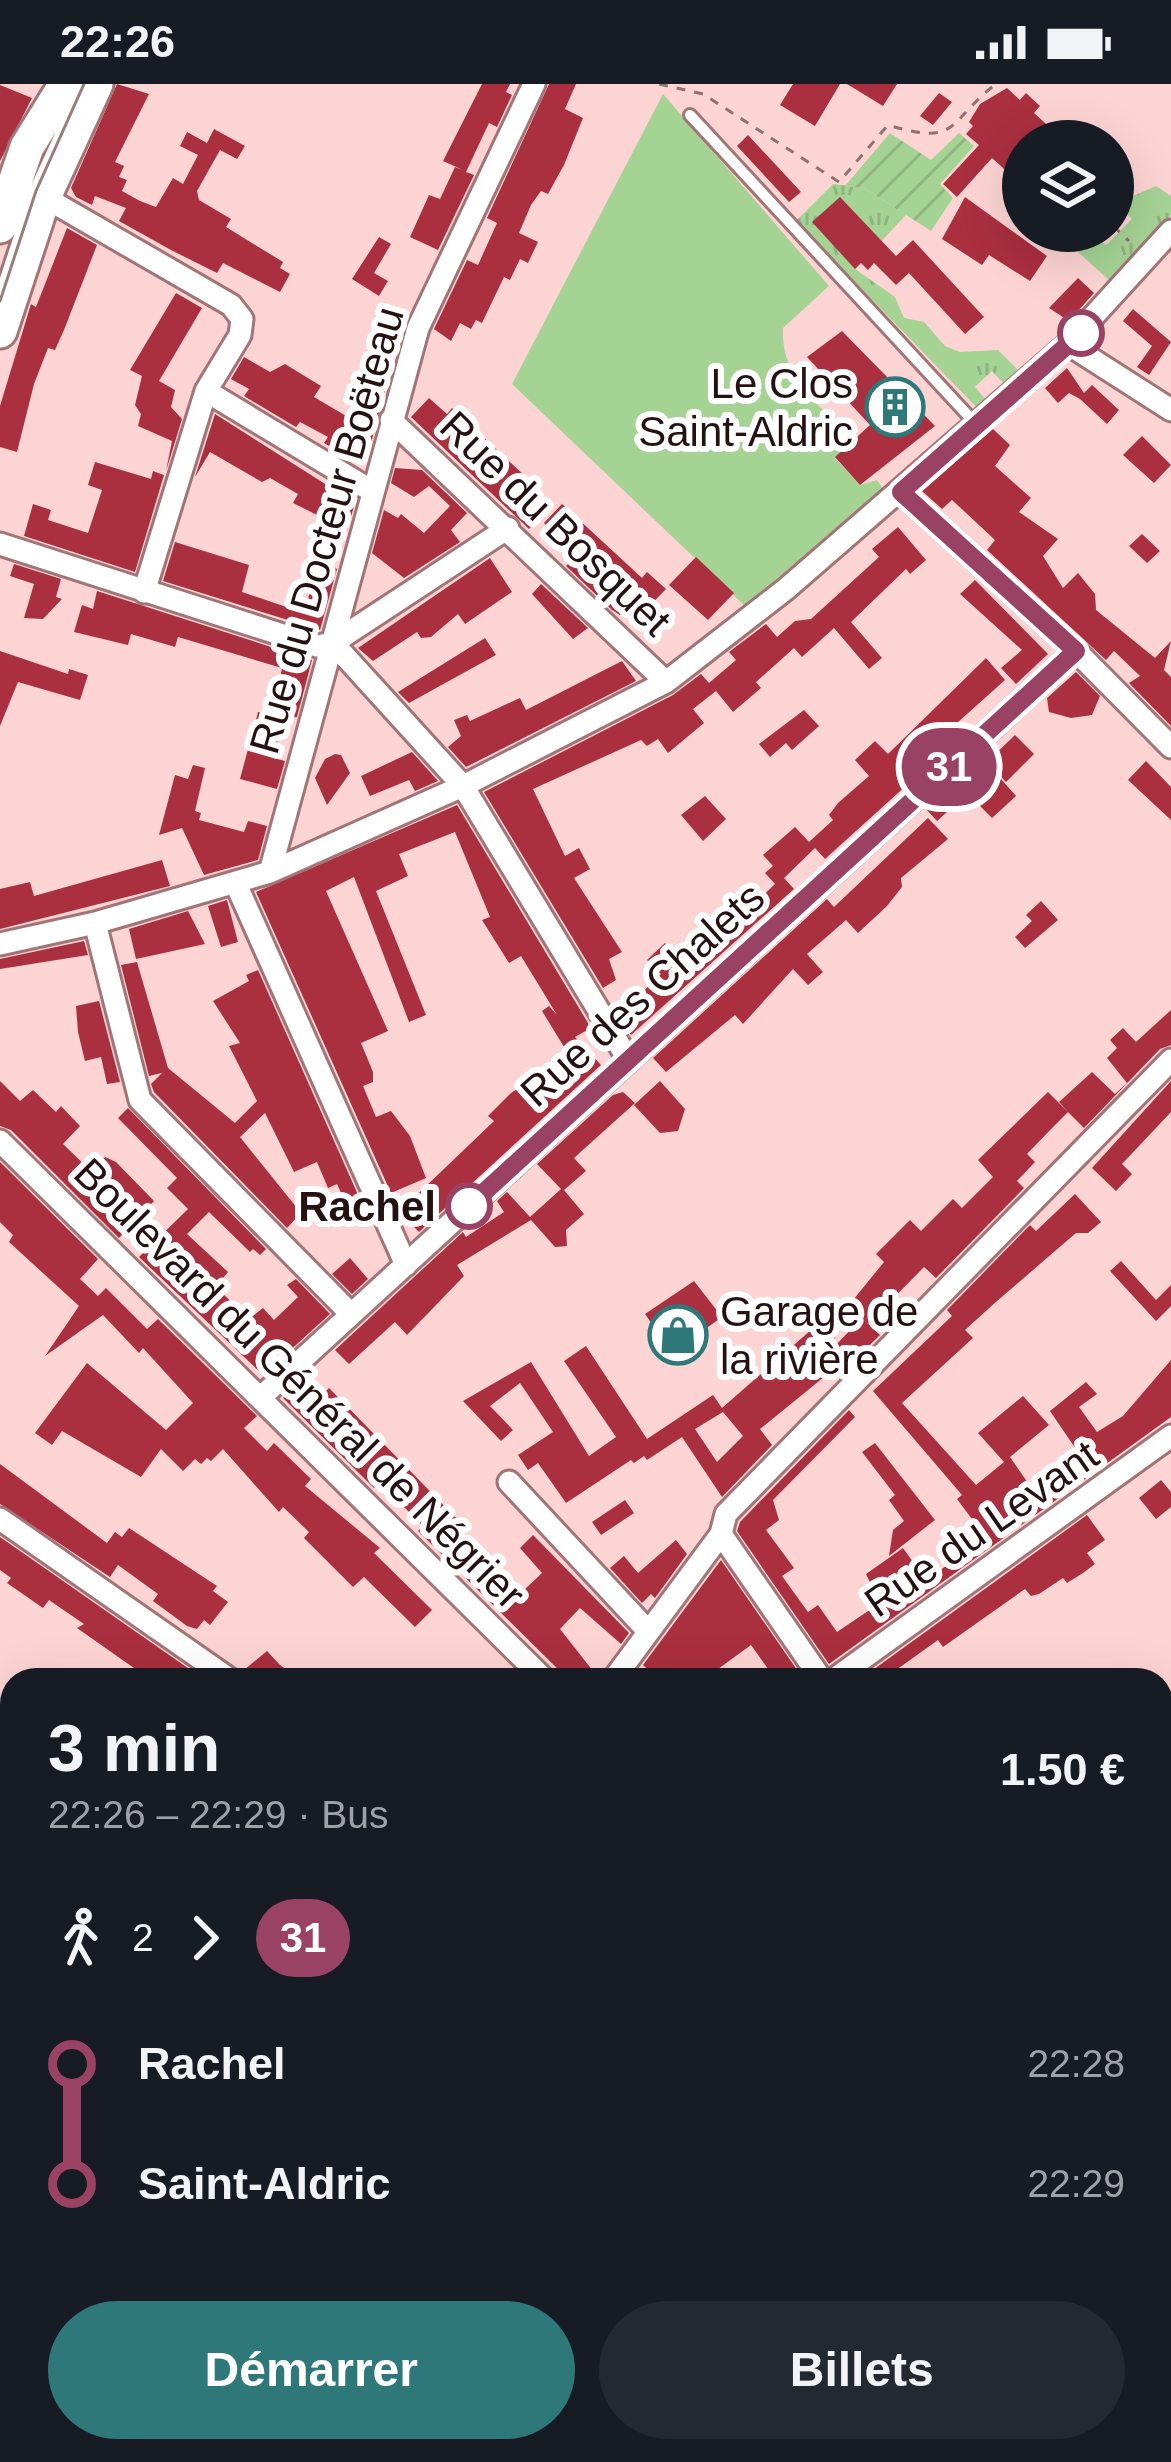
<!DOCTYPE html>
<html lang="fr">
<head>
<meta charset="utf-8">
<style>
	:root { --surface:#171b24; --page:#242831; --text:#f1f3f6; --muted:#9ea1a6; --accent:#2e787a }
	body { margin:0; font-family:Arial,sans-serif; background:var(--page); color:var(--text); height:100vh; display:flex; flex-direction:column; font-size:45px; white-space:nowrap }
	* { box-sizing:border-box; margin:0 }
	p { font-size:39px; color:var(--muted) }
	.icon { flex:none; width:66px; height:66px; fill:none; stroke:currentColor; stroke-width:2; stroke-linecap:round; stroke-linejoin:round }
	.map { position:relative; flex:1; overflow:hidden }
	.details { position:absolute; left:0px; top:1584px; width:1173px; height:795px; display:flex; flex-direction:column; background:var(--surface); border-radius:36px 36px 0 0; box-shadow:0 12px 48px #0002 }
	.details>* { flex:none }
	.badge { padding:0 24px; border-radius:39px; font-size:42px; line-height:78px }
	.tools { position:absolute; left:1002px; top:36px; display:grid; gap:24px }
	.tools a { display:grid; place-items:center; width:132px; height:132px; border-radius:50%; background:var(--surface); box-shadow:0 12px 48px #0002; font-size:60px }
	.map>.badge { position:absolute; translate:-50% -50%; box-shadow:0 0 0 6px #fff }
	.legs { display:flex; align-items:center; gap:18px; height:132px; padding:0 48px; font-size:39px }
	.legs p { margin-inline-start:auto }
	.head { display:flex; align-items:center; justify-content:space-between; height:204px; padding:0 48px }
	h1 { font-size:66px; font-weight:700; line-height:90px }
	.action { display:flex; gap:24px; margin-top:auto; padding:24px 48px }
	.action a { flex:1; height:138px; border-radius:72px; background:var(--accent); color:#fff; font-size:48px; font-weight:700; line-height:138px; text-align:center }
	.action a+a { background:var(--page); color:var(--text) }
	ul { padding:0 48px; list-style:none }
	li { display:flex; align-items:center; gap:42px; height:120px; font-size:45px }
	li i { display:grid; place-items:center; width:18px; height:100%; margin:0 15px; background:currentColor }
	li i::after { content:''; width:30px; height:30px; margin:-15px; border:9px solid; border-radius:50%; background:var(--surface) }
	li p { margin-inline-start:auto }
	li:first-child i { background:linear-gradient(#0000 50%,currentColor 0) }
	li:last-child i { background:linear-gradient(currentColor 50%,#0000 0) }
	.status { display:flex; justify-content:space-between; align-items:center; height:84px; padding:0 60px; background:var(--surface); direction:ltr }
	.status svg { height:33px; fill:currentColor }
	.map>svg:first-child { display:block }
</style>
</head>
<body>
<div class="status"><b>22:26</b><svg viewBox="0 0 49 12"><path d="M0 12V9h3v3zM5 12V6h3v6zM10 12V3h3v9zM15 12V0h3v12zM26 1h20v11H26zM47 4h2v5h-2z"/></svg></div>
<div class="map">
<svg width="1171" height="2378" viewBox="0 0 1171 2378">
	<defs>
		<pattern id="grass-tufts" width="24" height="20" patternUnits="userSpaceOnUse" patternTransform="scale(3)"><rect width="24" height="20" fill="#a5d394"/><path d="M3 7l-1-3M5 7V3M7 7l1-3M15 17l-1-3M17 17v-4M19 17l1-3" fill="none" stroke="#8eb47f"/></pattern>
		<pattern id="garden-furrows" width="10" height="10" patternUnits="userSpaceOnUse" patternTransform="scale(3)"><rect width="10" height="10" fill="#a5d394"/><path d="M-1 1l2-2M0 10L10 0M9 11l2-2" fill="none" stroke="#8eb47f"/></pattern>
	</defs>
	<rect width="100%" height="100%" fill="#fdd4d4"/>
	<!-- grass -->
	<path fill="url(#grass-tufts)" d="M1113,95L1133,112L1156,102L1171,112V131L1111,198L1055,147H1090L1106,161L1132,135L1113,116Z
		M833,100L864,104L906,131L855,185L895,213L904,234L924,238L945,262L960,268L998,266L1019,287L1004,300L992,287L975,303L986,316L977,324L796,137Z"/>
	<!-- park -->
	<path fill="#a5d394" d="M663,10L829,202L783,244C780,294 820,324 856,354L835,374L860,401L877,396L884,406L745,522L512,300Z
		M0,1667L12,1674V1901L1,1922L12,1928V1975L0,1968Z
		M1171,1757V2117L1161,2101V1762Z
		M0,2279L12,2287V2367H141L158,2378H0Z"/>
	<!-- garden -->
	<path fill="url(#garden-furrows)" d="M890,49L931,76L959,49L974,62L940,100L953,114L931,147L864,104L845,102Z"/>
	<!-- building -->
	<path fill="#aa2f3f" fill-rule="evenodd" d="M117,0L149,10L115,78L124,82L119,93L127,96L122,107L140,117L156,123L173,94L183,100L198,71L180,62L187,48L207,59L214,45L245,62L237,75L220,66L197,107L199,116L231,135L226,143L283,178L280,184L290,190L280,208L223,179L217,189L171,166L119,137L126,124L95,112L92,121L76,113L71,104Z
		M482,0H510L506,8L512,11L497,43L489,39L466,88L474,91L438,166L410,153L429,111L440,115L455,83L463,86L443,77Z
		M549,0H576L565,25L583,34L564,81L548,110L541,107L531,121L519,149L538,158L528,179L520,175L510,196L504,193L482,239L476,236L471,245L460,239L451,257L434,245L467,176L478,181L497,139L487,134Z
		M793,0H840L815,42L780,21Z
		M847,0H897L883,22Z
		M0,1L32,14L0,77Z
		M1007,4L1020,16L1026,9L1040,22L1034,29L1065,57H1023V102L992,74L957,113L943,100L979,61L966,50L973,42L969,38L980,20Z
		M939,9L952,18L933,41L920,32Z
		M748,51L801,108L789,118L737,62Z
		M840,113L896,172L913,156L984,233L965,250L909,189L896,201L874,179L868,186L861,179L855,185L812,138Z
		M965,113L1047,172L1030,197L989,171L982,181L942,155Z
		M67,144L97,161L64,246L55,266L48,264L34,300L17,368L0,363V322L31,220L36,223Z
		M379,153L391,160L374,189L388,197L379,212L352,195Z
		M1078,194L1094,209L1069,237L1049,224Z
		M176,209L202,224L159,297L175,306L171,323L182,335L166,387L172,357L138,342L141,330L135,321L142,292L130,286Z
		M1133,225L1171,258L1149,291L1137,283L1152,262L1123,237Z
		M842,247L935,342L860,401L835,373L870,341L807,273Z
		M380,267L394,273L366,378L360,380L324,359L328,353L300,338L296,343L244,312L249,305L231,295L244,273L270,288L285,280L321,302L314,313L358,339L376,307L361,297L369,282L374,285Z
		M1067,284L1084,309L1092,301L1119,326L1107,340L1080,315L1069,309L1058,319L1045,304Z
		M429,314L447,330L452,324L525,392L520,405L544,429L529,445L411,333Z
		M215,330L355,419L347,446L293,419L298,410L270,394L262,398L210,368L195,393Z
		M993,345L1010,361L995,382L1031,414L1019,428L1058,455L1043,472L1063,504L1078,489L1095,510L1096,526L1155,574L1171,557L1164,586L1171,593V642L1129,599L1140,592L1114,567L1106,576L987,466L995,456L965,428L952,416L942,425L922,407Z
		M1142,352L1171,381L1154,399L1123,371Z
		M95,378L151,395L153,387L164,391L135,488L24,452L33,420L51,426L48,436L88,449L102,406L88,401Z
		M395,384L422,386L467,429L451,446L460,458L404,494L372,469L384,426L398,434L401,430L424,449L450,422L429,402L414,413L391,399Z
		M562,420L642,494L647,488L666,505L638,534L627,524L620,531L612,526L566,482L577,471L544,439Z
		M898,443L926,476L910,490L906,485L851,538L882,574L869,585L834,544L802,573L794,564L756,598L761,604L733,628L716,607L693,625L704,639L668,669L658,655L647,662L641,656L533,705L565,772L579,764L590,785L574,794L622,868L609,875L616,896L603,904L484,708L673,611L701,590L709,599L736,576L729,568L766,540L777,553L795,537L811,535L879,473L872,465Z
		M1142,450L1160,467L1147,479L1129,462Z
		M175,458L249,481L242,508L304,529L320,474L337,485L320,546L163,497Z
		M696,473L734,509L708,536L669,501Z
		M490,474L512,508L465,540L458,530L431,553L421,554L417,548L373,577L358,564Z
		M14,480L61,495L56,513L62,515L43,535L24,534L34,500L10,492Z
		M975,496L1048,570L1016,600L1001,584L1022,566L960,510Z
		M541,500L588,544L573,555L532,510Z
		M97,507L312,576L297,633L284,635L273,674L285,677L277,705L240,695L258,628L273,632L282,584L178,553L175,563L131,550L128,561L74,548L82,521L93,525Z
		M485,554L496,571L409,619L398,608Z
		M0,567L68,590L69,585L88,591L80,616L18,598L0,642Z
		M986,574L1005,596L899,691L908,700L825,775L815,764L784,794L794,805L631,951L619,931L661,890L647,876L665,859L678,874L740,819L747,827L775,800L765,789L773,782L763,771L795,743L809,758L833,736L829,731L838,719L869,692L855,676L875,657L888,670Z
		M622,577L636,597L466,683L448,663L461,652L454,636L467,631L470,637L520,614L526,626Z
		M1076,588L1100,612L1092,631L1071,634L1049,628L1047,614Z
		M804,626L819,642L792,666L786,659L770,673L759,660Z
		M1015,651L1034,670L1006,698L987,678Z
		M412,668L438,697L415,707L409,696L370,712L361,692Z
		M335,670L341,671L350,689L327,721L315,694L325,675Z
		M1146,677L1171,703V736L1128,696Z
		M193,681L205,684L195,727L201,729L199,736L244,748L248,737L267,742L258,776L204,791L182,744L159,751L175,691L188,695Z
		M1001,695L1016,712L992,734L976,718Z
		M955,698L966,711L937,737L926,725Z
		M705,712L726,735L703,757L681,731Z
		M457,721L591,944L575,953L601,981L419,1148L399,1128L494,1037L488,1032L511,1009L569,971L542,927L549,922L557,931L521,872L509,879L482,836L490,833L455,748L399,770L408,792L376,807L426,931L409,938L354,793L326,807L388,947L361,959L373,988V998L363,1002L376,1033L391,1027L410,1052L426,1094L391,1109L256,808Z
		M928,734L948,755L901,794L902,803L887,822L858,849L846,836L807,870L823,888L808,901L793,885L743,940L735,931L666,988L653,974L827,815L834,823Z
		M162,776L170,802L0,845V805L30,798L34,812Z
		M227,816L238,858L221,863L208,822Z
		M1041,817L1058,836L1025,864L1015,853L1032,837L1026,831Z
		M188,827L205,860L136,875L129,845Z
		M84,857L88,871L0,885V875Z
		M137,878L168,984L235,1039L257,1017L229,962L240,959L213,917L249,897L246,891L258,886L363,1122L350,1128L337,1100L328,1104L317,1078L294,1088L265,1029L240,1053L301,1129L287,1144L154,1008L151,1000L162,989L149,992L121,881Z
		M99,917L120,998L107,1000L101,973L85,977L78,948L76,922Z
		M1171,926V961L1160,965L1084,1044L1068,1028L1055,1041L1027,1070L1035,1078L1017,1097L1024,1104L936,1194L924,1183L868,1240L849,1221L884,1178L876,1170L910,1136L921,1147L953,1115L962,1124L993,1093L978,1076L1048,1008L1068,1028L1059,1018L1092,988L1115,1010L1127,999L1107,974L1117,964L1110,956L1123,944L1136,958Z
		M0,997L20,1017L33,1006L56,1028L61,1022L80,1042L63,1060L91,1087L105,1073L116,1078L154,1117L119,1154L11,1046L0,1042Z
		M660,997L685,1025L678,1047L660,1049L634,1021Z
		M1171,997V1028L1122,1080L1132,1090L1116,1107L1092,1084Z
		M623,1008L635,1019L574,1074L586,1087L564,1106L584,1130L566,1146L567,1162L555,1163L531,1136L457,1181L464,1192L407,1251L395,1238L349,1280L335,1266L463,1148L466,1153L504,1128L497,1117L507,1108L530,1133L561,1105L537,1080L613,1011Z
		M128,1024L266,1165L260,1171L253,1165L250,1168L209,1128L187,1150L228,1188L216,1203L249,1235L263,1224L274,1236L298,1213L287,1201L296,1195L330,1230L263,1291L139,1173L188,1125L167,1104L177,1094L118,1034Z
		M0,1078L98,1175L80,1195L98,1212L106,1204L147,1245L158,1235L257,1332L244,1344L267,1367L274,1359L311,1395L305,1402L380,1464L374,1469L432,1526L415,1543L364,1493L353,1503L304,1454L309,1448L283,1423L279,1428L223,1365L211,1377L207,1374L201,1380L195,1375L183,1387L161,1365L141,1393L62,1347L52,1361L35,1349L87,1279L166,1346L193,1319L143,1264L139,1269L103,1231L45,1272L79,1222L9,1158L13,1151L0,1138Z
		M1075,1110L1101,1138L1088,1149H1076L997,1217L965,1246L973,1254L902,1319L976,1401L1004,1378L978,1349L1023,1312L1049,1341L1010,1373L1035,1409L1082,1374L1050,1327L1086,1298L1097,1310L1079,1323L1097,1348L1123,1332L1171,1276V1333L829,1580L737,1447L740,1438L849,1326L855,1333L773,1416L779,1436L766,1446L794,1484L782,1492L808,1528L818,1521L837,1548L880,1519L866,1490L903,1464L926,1496L986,1454L957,1415L962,1411L873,1307L952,1232L947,1226L1030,1141L1036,1147Z
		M350,1174L368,1195L352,1210L332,1190Z
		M1121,1177L1156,1216L1171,1201V1222L1156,1237L1110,1187Z
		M694,1197L722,1233L672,1269L645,1230Z
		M862,1234L880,1251L846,1284L830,1267Z
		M820,1238L836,1253L810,1276L824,1293L760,1345L772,1361L722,1413L682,1353L647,1376L644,1372L634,1379L631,1376L566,1419L538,1379L528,1386L518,1371L553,1348L520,1299L490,1322L513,1346L501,1357L463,1317L531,1278L589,1372L616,1353L564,1277L586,1262L647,1355L713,1311L722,1324ZM723,1328L743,1352L717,1378L695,1345Z
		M302,1295L320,1313L329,1304L465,1443L459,1449L522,1508L542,1489L520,1464L533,1451L629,1549L621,1560L580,1524L560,1545L593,1587L584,1596H569L418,1447L423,1442L379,1398L374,1404L283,1314Z
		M875,1359L935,1436L889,1472L893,1446L904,1437L889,1416L895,1411L862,1368Z
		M0,1380L107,1459L115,1448L122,1453L129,1444L217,1502L213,1507L228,1518L210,1541L204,1536L197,1545L187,1542L153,1517L158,1510L118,1481L110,1493L0,1420Z
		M1161,1396L1171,1408V1423L1156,1435L1139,1414Z
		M625,1416L634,1429L601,1451L592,1438Z
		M1087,1431L1105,1456L1087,1469L1095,1480L1083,1489L1067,1499L1063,1494L1039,1510L1031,1512L1025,1505L943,1563L938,1556L882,1596H859Z
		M0,1453L205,1596H151L77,1544L84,1540L49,1516L43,1524L7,1499L11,1494L0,1486Z
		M676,1456L687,1470L655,1514L651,1510L642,1519L610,1484L624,1472L638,1489Z
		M721,1476L804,1596H776L751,1561L703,1596H659L643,1581Z
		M267,1567L280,1581L302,1596H258L244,1586Z"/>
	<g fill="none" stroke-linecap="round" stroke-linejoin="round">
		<defs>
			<path id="lane" d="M690,31L975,339"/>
			<path id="street" d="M44,113L231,221L242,235L240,251L206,307L372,407
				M1068,260L1171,326
				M391,336L666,598
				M901,408L1076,567L1171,663
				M0,460L317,562L333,559L463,702L628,975
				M144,508L206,307
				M333,559L508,444
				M270,788L418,244L534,0
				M236,800L406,1181
				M95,839L140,1016L351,1230
				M0,860L95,839L270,788L463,702L666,598L786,505L1068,260L1171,147
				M0,1057L545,1596
				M261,1313L1076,567
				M509,1398L648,1547
				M0,1435L231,1596
				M721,1450L822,1596
				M613,1596L721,1450L726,1430L1171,976
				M833,1596L1171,1352
				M0,2262L12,2270
				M1161,2336L1171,2333
				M168,2367L186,2378
				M548,2367L556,2378
				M726,2367L731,2378
				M906,2367L911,2378
				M1113,2367L1119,2378
				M414,2378L431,2367
				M1031,2378L1066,2367"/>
			<path id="secondary" d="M1161,1744L1171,1738
				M214,2378L227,2372L238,2378"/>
			<path id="primary" d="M0,142L27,63L66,0
				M0,247L44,113L96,0"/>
		</defs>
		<!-- lane casing -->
		<use href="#lane" stroke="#a27475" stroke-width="16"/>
		<!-- street casing -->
		<use href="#street" stroke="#a27475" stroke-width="27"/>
		<!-- secondary casing -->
		<use href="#secondary" stroke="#a27475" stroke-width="36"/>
		<!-- primary casing -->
		<use href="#primary" stroke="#a27475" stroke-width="39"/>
		<!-- path -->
		<path stroke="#8f7272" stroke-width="3" stroke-dasharray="9 9" stroke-linecap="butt" d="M659,0L703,10L839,98L888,41C961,63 946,38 996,0
			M1113,142L1129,157
			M5,1704L10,1729
			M0,1780L12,1786
			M1161,1810L1171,1830
			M1161,1815L1171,1810
			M0,1876L12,1851
			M1161,1890L1171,1884
			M1161,1945L1171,1964
			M0,1946L12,1954
			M1161,2019L1171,2014
			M1161,2056L1171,2069
			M0,2306L12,2314
			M0,2358L12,2339
			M96,2367L114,2378
			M52,2378L59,2367"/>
		<!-- lane -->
		<use href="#lane" stroke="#fff" stroke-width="10"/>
		<!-- street -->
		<use href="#street" stroke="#fff" stroke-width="21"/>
		<!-- secondary -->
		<use href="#secondary" stroke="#fff" stroke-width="30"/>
		<!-- primary -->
		<use href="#primary" stroke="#fff" stroke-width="33"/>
		<!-- tram -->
		<path stroke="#9b7c7d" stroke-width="3" d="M0,217L36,107L84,0"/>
	</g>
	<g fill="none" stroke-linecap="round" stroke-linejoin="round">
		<defs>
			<path id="line-1" d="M469,1122L1076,567L901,408L1081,249"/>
		</defs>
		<!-- line-1 casing -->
		<use href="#line-1" stroke="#fff" stroke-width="27"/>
		<!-- line-1 -->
		<use href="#line-1" stroke="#994263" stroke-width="18"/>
	</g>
	<!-- icons -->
	<defs>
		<symbol id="building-ring" viewBox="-11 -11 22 22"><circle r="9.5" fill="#fff" stroke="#2e787a" stroke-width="1.5"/><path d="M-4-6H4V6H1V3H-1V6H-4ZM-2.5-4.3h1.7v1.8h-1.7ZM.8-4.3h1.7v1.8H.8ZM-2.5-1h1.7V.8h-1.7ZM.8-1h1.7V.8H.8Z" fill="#2e787a"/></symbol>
		<symbol id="shop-ring" viewBox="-11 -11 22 22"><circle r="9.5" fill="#fff" stroke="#2e787a" stroke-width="1.5"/><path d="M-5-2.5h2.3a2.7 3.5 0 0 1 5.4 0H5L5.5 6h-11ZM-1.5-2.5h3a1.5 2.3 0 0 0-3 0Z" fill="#2e787a"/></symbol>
	</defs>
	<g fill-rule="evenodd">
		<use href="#building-ring" x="862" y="290" width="66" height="66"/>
		<use href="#shop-ring" x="645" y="1218" width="66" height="66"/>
	</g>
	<!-- markers -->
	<g fill="#fff" stroke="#994263" stroke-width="6">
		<circle cx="1081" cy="249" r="21"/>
		<circle cx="469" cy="1122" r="21"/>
	</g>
	<g text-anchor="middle" stroke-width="12" stroke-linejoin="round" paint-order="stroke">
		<!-- poi labels -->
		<g font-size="42" fill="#241213" stroke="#fff" text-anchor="end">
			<text x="853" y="314">Le Clos<tspan x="853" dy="48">Saint-Aldric</tspan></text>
			<text x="720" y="1242" text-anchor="start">Garage de<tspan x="720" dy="48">la rivière</tspan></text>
		</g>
		<!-- street labels -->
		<g font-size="42" fill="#241213" stroke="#fff">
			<text transform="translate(556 439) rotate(44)" y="15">Rue du Bosquet</text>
			<text transform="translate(326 446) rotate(-74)" y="15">Rue du Docteur Boëteau</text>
			<text transform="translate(642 910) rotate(-42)" y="15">Rue des Chalets</text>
			<text transform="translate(300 1299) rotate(45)" y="15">Boulevard du Général de Négrier</text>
			<text transform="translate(981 1444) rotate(-35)" y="15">Rue du Levant</text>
		</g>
		<!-- stop labels -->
		<g font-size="42" font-weight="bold" fill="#241213" stroke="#fff" text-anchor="end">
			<text x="436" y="1137">Rachel</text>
		</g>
	</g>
</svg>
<div class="tools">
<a><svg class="icon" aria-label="layers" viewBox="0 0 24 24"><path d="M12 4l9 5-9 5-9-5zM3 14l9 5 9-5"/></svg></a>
</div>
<b class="badge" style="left:949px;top:683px;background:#994263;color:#fff">31</b>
<section class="details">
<div class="head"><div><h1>3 min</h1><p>22:26 – 22:29 · Bus</p></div><b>1.50 €</b></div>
<div class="legs"><svg class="icon" aria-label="walk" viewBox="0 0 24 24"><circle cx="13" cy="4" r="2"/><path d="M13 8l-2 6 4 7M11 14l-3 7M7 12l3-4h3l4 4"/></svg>2<svg class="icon" aria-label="forward" viewBox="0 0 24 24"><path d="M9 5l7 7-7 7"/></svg><b class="badge" style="background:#994263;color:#fff">31</b></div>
<ul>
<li><i style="color:#994263"></i><b>Rachel</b><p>22:28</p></li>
<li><i style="color:#994263"></i><b>Saint-Aldric</b><p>22:29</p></li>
</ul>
<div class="action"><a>Démarrer</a><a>Billets</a></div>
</section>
</div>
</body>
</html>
